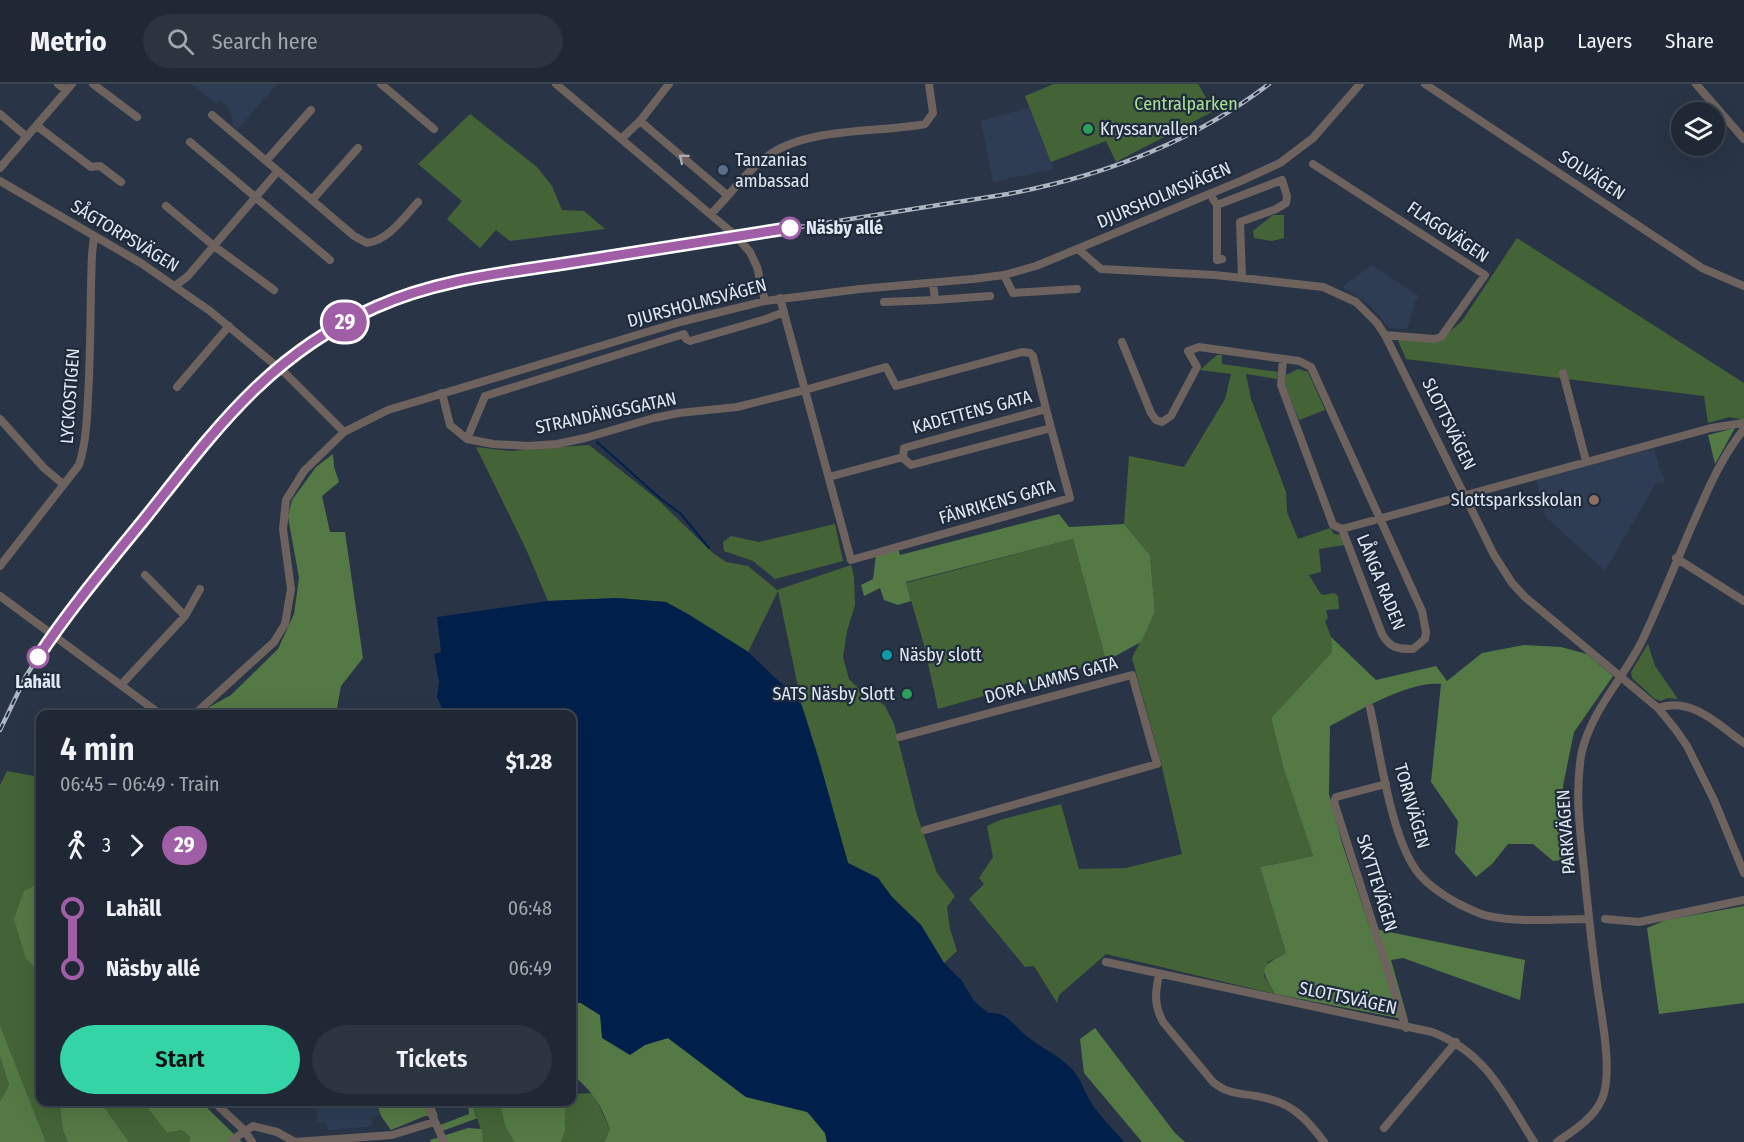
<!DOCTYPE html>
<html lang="en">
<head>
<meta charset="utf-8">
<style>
	:root { --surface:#1f2834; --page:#2c3440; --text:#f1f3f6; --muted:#a1a6ac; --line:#3c444f; --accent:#34d4a7 }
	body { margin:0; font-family:"Fira Sans Condensed",sans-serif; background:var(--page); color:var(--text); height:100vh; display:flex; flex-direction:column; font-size:22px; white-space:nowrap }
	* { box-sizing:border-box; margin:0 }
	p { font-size:20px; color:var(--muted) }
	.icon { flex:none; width:33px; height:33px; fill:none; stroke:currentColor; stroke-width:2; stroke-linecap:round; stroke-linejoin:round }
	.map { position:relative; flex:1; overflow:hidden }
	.details { position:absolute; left:36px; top:626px; width:540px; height:396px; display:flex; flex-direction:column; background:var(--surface); border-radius:12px; box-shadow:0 6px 24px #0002,0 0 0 2px var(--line) }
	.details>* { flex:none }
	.badge { padding:0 12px; border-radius:20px; font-size:21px; line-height:39px }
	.buttons { position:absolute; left:1671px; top:18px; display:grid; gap:12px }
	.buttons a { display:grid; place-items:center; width:54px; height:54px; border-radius:50%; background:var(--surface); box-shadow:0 6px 24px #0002,0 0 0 2px var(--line); font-size:30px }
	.map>.badge { position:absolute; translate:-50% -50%; box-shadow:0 0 0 3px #fff }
	.legs { display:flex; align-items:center; gap:9px; height:66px; padding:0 24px; font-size:20px }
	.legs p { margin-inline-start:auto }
	.overview { display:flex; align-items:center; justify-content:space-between; height:102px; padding:0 24px }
	h1 { font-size:33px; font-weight:600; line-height:45px }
	.button { display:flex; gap:12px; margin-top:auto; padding:12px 24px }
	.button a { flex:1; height:69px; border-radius:36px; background:var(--accent); color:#111; font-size:24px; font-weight:600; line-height:69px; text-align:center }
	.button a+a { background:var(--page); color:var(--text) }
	ul { padding:0 24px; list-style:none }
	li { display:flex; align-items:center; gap:21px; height:60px; font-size:22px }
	li i { display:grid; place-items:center; width:9px; height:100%; margin:0 8px; background:currentColor }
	li i::after { content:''; width:15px; height:15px; margin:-8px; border:4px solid; border-radius:50%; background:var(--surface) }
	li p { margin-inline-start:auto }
	li:first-child i { background:linear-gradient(#0000 50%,currentColor 0) }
	li:last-child i { background:linear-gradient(currentColor 50%,#0000 0) }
	header { display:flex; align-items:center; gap:36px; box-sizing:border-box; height:84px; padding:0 30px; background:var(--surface); border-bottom:2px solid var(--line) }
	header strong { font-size:28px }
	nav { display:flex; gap:33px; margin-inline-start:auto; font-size:21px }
	.search { width:420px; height:54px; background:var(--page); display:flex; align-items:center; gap:15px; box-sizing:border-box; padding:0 21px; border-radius:33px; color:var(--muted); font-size:22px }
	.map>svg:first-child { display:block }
</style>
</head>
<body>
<header>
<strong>Metrio</strong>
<div class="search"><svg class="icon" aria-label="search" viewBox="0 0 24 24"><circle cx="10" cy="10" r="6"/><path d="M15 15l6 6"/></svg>Search here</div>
<nav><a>Map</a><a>Layers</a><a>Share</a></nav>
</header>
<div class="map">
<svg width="1744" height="1058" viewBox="0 0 1744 1058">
	<rect width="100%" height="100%" fill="#293546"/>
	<!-- built -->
	<path fill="#2e3d54" d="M192,0H277L237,46L233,41L230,25L220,16L216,20Z
		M1030,23L1054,85L993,98L981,37Z
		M1372,181L1419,212L1415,218L1407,245L1389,244L1371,222L1342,203Z
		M1654,364L1660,386L1666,397L1656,399L1605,487L1546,433L1536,396Z
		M326,1017H376L380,1031L371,1034L373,1042L328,1046L326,1039L317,1038L316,1020Z"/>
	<!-- green -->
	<path fill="#446437" d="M1054,0H1198L1214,27L1116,78L1106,57L1051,78L1025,12Z
		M470,30L537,83L552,102L562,126L584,127L605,145L510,157L496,146L480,164L447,135L462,117L418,80Z
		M1273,131H1284V154L1272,157L1254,154L1253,147Z
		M1517,154L1744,299V336L1729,333L1708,339L1704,312L1406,275L1397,254L1440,256L1462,237Z
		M1217,271H1222V280L1278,288L1277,295L1246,290L1251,315L1286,408L1287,428L1298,455L1330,444L1334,450L1341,451L1345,461L1319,465L1321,488L1309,491L1320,509L1323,511L1334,509L1338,512L1339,525L1326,526L1328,534L1325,537L1331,553L1332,568L1271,634L1284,686L1313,772L1260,783L1286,869L1268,878L1264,892L1275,910L1106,870L1059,911L1057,919L1034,882L1025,883L969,815L984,800L979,794L993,773L987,742L1000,736L1061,720L1079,785L1126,784L1182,770L1161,679L1132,574L1155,528L1150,471L1124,440L1129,372L1184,383L1225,315L1231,290L1200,286Z
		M1298,285L1308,288L1325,326L1299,336L1285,301L1286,291Z
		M589,361L657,415L713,469L726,478L748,482L777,506L851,481L854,493L855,521L847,547L843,573L849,595L863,609L876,615L885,622L894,640L917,731L937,789L955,812L947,823L950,845L957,867L944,879L921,841L892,813L878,794L848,779L819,676L802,622L778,507L748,568L666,518L617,514L548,517L526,465L476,363L511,367Z
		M835,440L843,477L775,495L753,477L724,467L723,458L731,452L759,458Z
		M1073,455L1106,577L938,625L924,561L906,499Z
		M1648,560L1655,582L1678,615L1667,614L1661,617L1655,615L1632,594L1631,588Z
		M7,687L40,693V1017H59L63,1047L68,1058H46L0,941V701Z
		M0,973L9,1001L0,1017Z
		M593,1009L610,1045L604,1058H561L565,1047L566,1018L572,1017L573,1010Z
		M100,1017H142L167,1049L182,1046L190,1053L189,1058H129Z
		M472,1017H499L505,1042L514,1058H483C482,1043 475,1031 472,1017Z"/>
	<!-- forest -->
	<path fill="#547945" d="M1735,344L1715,380L1708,351Z
		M333,370L334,383L339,398L322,412L330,448H345L363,574L341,602L336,630H201L211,622L231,611L278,565L294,530L299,494L288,433L292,416L316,383Z
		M1059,430L1069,443L1124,440L1150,471L1155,528L1141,558L1106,577L1073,455L906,498L911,517L898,521L884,516L880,504L864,512L861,501L873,495L876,471L898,464L900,471Z
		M1331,553L1376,596L1436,582L1447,597L1482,569L1524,561L1561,563L1587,570L1613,592L1574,648L1563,702L1569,775L1553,777L1533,760H1508L1492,780L1476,793L1455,769L1458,737L1431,698L1441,600C1410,596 1358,627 1330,642L1329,710L1342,759L1370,844L1525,876L1520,916L1403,874L1391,876L1408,936L1275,910C1260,884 1259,883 1286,869L1260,783L1313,772L1284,686L1271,634L1332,568Z
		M34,802L40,803V887L26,875L14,835L24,807Z
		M1744,822V919L1659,930L1647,844L1666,836Z
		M572,919H581L645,960L668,954L746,1013L807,1028L825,1049L827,1058H604L610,1045C599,1017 594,1010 572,990V952L573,950Z
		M0,941L46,1058H0V1017L9,1001L0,973Z
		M1095,944L1175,1049L1185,1058H1142L1084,989L1080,955Z
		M59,1017H100L129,1058H68L63,1047Z
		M142,1017H200L242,1058H189L190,1053L182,1046L167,1049Z
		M376,1017H432L438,1032H425L391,1046L381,1032Z
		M468,1017H472L476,1033L478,1034L442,1047L440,1041L469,1030Z
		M499,1017H564L566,1018L565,1047L561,1058H514L505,1042Z
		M468,1044L482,1045L483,1058H431L430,1056Z"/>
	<!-- water -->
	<path fill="#00204b" d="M617,514L666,518L688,530L747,567L783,601L802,622L819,676L848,779L878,794L892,813L921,841L944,879L962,897L974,917L988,929C1005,927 1012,939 1022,948C1037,962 1056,969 1071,984C1081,994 1082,1003 1089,1015C1097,1030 1113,1044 1124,1058H827L825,1049L808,1028L746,1013L668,954L645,961L630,971L602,954L600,931L581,919H572V630H450L442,624L437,613L439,598L434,570L441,568L437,533L548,517Z"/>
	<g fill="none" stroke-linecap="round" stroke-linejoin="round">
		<!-- stream -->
		<path stroke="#00204b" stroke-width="2" d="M597,358L661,415L680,429L709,464"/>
		<!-- minor -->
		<path stroke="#6e625f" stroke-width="8" d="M58,0L66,6
			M93,0L137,33
			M381,0L434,45
			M556,0L736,152L750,168L757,183L765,217
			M1425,0L1702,184L1744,202
			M1696,0L1744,55
			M0,30L27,53
			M640,37L727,111
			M37,42L91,83L100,82L121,98
			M621,55L640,37L669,0
			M190,58L330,176
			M266,77L311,26
			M1313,80L1485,191L1441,253L1434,255L1385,251
			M0,84L72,0
			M278,87L354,152L367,159C389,156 404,133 418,118
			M0,97L141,179L210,227L286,290L344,348
			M1213,115L1217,121V176L1222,175
			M312,116L358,64
			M1217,121L1282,96L1287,112L1286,119L1276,125L1240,138L1242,194
			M166,122L214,162L274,206
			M711,130C730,111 746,87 769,71C809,43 878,49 925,40L933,29L929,0
			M1078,165L1101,185L1215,191L1323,203L1356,218L1377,239L1385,251L1494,471L1512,499L1525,513L1658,624L1676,646L1687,662L1714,716L1744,789
			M1004,191L1013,209L1077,205
			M933,199L935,216L990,212
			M175,202L188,192L278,87L212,31
			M780,214L851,476L1070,414L1051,344L911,381L902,373
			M884,218L935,216
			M1122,258L1151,329L1156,336L1162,338L1171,332L1197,283L1188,267L1199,263L1299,277L1311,283L1422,527L1426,548L1425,555L1413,565C1397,565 1390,564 1382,550L1342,445L1333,441L1281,301L1283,275
			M1563,289L1586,377
			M177,303L229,242
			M442,309L450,341L467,355L493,360L528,362L557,360L585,354L654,334L679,329L737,323L805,306L886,283L896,302L1022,268L1030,269L1033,272L1046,325L904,364L903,373L829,393
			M1046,325L1051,344
			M0,335L44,384L63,400
			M467,355L485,312L684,250L686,255L690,257L766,235L784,228
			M1342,445L1711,344L1744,339
			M1676,474L1744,517
			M0,482L79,381C86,359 87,336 88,313C91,265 90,218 92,170L94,152
			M145,491L185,532
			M0,512L160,630
			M121,601L185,532L200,505
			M1370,624C1380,668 1391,756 1419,790C1430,803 1444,812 1459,820C1468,824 1478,830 1488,832C1521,839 1556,835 1589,835
			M1658,624C1692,612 1718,641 1744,659
			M195,630L274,558L285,540L291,505L283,445L286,416L304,387L344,348L388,326L680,238L765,217L860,205L973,195L1004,191L1036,182L1243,96L1280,79L1313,54L1360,0
			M900,653L1132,591L1157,680L925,746
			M1386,700L1336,713L1334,718L1406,944
			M1605,835L1639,838L1744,816
			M1106,878L1432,948C1487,969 1504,1011 1534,1058
			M1159,891C1155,909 1154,921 1163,938L1213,998C1228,1011 1243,1009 1261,1013C1292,1019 1306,1034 1324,1058
			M213,1017L245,1047L252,1058
			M426,1017L444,1058
			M1384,1044L1456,958
			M233,1058L232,1056L253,1042L277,1048L295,1058L392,1051L434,1038
			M1557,1058C1573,1047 1594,1034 1602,1015C1613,989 1602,935 1598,907C1592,866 1588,826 1584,785C1580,747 1575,710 1581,672C1589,629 1623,595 1642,557C1662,515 1679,470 1698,428C1711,398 1724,370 1744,345"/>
		<defs>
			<path id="rail" d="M0,646L26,592L52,551L224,336C292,261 366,218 465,196L1008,110C1103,92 1192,59 1269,0"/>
		</defs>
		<!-- rail casing -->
		<use href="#rail" stroke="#adb6c3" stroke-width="4.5"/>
		<!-- rail -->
		<use href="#rail" stroke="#1f2a3b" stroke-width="2" stroke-dasharray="7" stroke-linecap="butt"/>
	</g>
	<!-- one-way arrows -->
	<defs><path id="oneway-chevron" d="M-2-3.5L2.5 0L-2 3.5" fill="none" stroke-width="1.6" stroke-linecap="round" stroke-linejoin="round" transform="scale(1.5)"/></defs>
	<use stroke="#adacb0" href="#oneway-chevron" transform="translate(683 74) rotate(-140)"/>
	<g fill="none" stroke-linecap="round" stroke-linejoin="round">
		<defs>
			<path id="line-1" d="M38,573C69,526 106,482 142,438C213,349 267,271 376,223C436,196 503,189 568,179C642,167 716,155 790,144"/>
		</defs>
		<!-- line-1 casing -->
		<use href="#line-1" stroke="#fff" stroke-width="14"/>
		<!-- line-1 -->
		<use href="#line-1" stroke="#a05ea6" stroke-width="9"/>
	</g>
	<!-- markers -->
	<g fill="#2e9e5b" stroke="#1f2a3b" stroke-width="2">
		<circle cx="1088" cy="45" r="6"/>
		<circle cx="907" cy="610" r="6"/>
	</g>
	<circle fill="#5c6f8a" stroke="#1f2a3b" stroke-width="2" cx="723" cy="86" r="6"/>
	<g fill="#fff" stroke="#a05ea6" stroke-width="3">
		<circle cx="790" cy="144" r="10"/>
		<circle cx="38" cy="573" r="10"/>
	</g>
	<circle fill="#8d6e63" stroke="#1f2a3b" stroke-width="2" cx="1594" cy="416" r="6"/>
	<circle fill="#0f9aa8" stroke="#1f2a3b" stroke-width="2" cx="887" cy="571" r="6"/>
	<g text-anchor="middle" stroke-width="4.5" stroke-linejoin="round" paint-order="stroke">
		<!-- park labels -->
		<g font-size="18" fill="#a9e093" stroke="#1f2a3b">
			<text x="1186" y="26">Centralparken</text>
		</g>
		<!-- poi labels -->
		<g font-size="18" fill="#e0e8f3" stroke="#1f2a3b" text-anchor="start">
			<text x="1100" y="51">Kryssarvallen</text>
			<text x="735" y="82">Tanzanias<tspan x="735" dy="21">ambassad</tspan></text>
			<text x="1582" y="422" text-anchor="end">Slottsparksskolan</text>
			<text x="899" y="577">Näsby slott</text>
			<text x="895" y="616" text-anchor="end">SATS Näsby Slott</text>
		</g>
		<!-- street labels -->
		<g font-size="18" fill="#e0e8f3" stroke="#1f2a3b">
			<text transform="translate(1592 91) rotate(33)" y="6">SOLVÄGEN</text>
			<text transform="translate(1164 111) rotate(-23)" y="6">DJURSHOLMSVÄGEN</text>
			<text transform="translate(1448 148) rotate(34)" y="6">FLAGGVÄGEN</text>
			<text transform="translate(125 152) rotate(31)" y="6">SÅGTORPSVÄGEN</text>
			<text transform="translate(697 219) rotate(-15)" y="6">DJURSHOLMSVÄGEN</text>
			<text transform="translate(70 312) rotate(-86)" y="6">LYCKOSTIGEN</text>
			<text transform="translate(972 328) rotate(-15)" y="6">KADETTENS GATA</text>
			<text transform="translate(606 329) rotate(-12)" y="6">STRANDÄNGSGATAN</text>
			<text transform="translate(1449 340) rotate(64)" y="6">SLOTTSVÄGEN</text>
			<text transform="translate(997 418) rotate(-16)" y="6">FÄNRIKENS GATA</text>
			<text transform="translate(1381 498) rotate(68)" y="6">LÅNGA RADEN</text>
			<text transform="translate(1051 596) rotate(-15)" y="6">DORA LAMMS GATA</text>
			<text transform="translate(1412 722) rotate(74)" y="6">TORNVÄGEN</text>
			<text transform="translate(1566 748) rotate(-94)" y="6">PARKVÄGEN</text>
			<text transform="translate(1377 799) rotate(73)" y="6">SKYTTEVÄGEN</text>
			<text transform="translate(1348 914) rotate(12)" y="6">SLOTTSVÄGEN</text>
		</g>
		<!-- stop labels -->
		<g font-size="18" font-weight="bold" fill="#e0e8f3" stroke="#1f2a3b" text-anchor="start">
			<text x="806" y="150">Näsby allé</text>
			<text x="38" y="604" text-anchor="middle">Lahäll</text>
		</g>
	</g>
</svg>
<div class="buttons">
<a><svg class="icon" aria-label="layers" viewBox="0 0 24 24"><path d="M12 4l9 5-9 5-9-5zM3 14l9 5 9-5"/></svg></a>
</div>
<b class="badge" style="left:345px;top:238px;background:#a05ea6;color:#fff">29</b>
<section class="details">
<div class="overview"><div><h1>4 min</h1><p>06:45 – 06:49 · Train</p></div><b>$1.28</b></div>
<div class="legs"><svg class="icon" aria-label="walk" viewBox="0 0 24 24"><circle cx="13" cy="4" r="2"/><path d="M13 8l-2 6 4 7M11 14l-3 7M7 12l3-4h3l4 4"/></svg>3<svg class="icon" aria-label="forward" viewBox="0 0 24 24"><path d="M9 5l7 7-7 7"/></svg><b class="badge" style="background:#a05ea6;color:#fff">29</b></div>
<ul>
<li><i style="color:#a05ea6"></i><b>Lahäll</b><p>06:48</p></li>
<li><i style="color:#a05ea6"></i><b>Näsby allé</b><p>06:49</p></li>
</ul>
<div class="button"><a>Start</a><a>Tickets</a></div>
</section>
</div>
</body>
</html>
